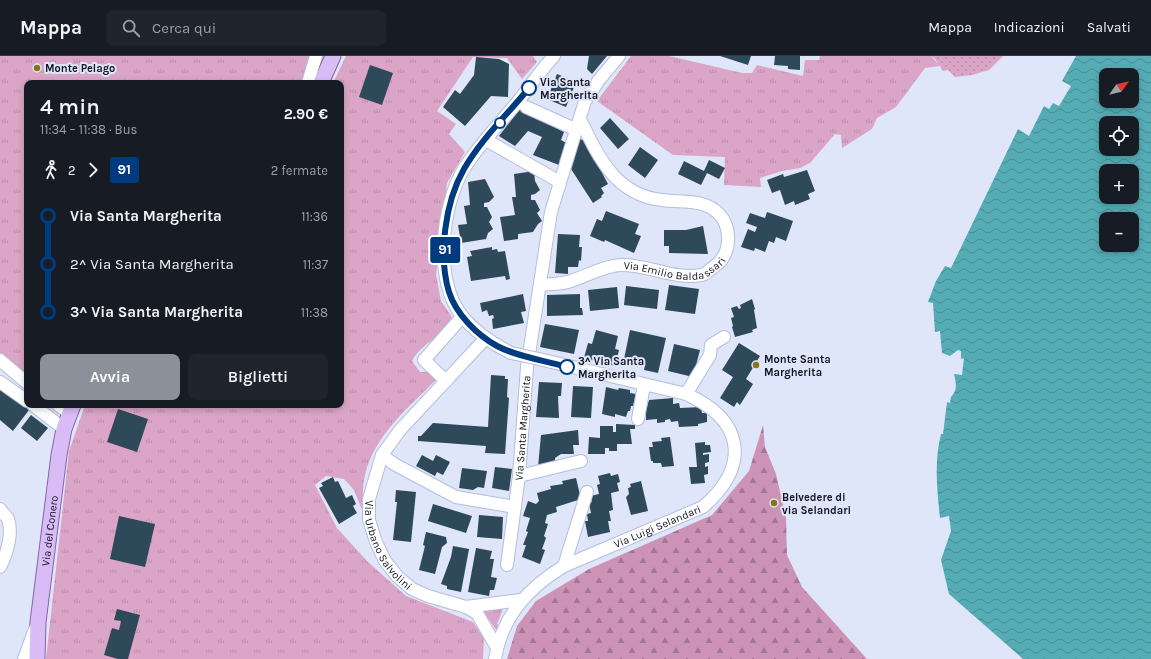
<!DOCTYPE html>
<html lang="it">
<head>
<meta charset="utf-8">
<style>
	:root { --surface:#171b24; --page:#20242c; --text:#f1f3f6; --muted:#9ea1a6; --line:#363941; --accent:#8c9099 }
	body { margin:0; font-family:Karla,sans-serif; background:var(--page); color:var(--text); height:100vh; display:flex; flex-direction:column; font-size:15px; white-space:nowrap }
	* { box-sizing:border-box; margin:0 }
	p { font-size:13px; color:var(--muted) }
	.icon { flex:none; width:22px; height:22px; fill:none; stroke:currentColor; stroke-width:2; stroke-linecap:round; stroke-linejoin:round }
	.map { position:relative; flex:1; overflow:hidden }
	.drawer { position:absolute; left:24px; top:24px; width:320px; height:328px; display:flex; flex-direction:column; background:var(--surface); border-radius:8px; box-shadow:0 2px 6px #0003 }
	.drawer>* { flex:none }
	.badge { padding:0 8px; border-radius:3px; font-size:14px; line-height:26px }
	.needle { width:26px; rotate:56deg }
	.tools { position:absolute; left:1099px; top:12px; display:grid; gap:8px }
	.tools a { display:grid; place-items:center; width:40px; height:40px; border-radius:8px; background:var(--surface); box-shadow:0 2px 6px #0003; font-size:20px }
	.map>.badge { position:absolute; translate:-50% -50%; box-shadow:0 0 0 2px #fff }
	.legs { display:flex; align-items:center; gap:6px; height:44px; padding:0 16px; font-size:13px }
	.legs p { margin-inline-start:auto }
	.overview { display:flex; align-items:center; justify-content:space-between; height:68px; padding:0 16px }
	h1 { font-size:22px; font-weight:600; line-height:30px }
	.button { display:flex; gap:8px; margin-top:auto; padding:8px 16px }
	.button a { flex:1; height:46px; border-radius:8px; background:var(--accent); color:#fff; font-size:16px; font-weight:600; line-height:46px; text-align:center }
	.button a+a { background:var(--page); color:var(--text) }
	ul { padding:0 16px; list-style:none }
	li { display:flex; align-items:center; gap:14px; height:48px; font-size:15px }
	li i { display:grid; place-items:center; width:6px; height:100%; margin:0 5px; background:currentColor }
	li i::after { content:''; width:10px; height:10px; margin:-5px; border:3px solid; border-radius:50%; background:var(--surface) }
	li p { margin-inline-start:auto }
	li:first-child i { background:linear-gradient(#0000 50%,currentColor 0) }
	li:last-child i { background:linear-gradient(currentColor 50%,#0000 0) }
	header { display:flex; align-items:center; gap:24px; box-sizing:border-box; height:56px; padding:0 20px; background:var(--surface); border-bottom:1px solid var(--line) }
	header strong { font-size:19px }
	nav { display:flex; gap:22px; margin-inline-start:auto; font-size:14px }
	.search { width:280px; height:36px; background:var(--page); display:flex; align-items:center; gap:10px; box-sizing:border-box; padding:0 14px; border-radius:8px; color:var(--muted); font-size:15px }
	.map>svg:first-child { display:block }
</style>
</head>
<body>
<header>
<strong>Mappa</strong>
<div class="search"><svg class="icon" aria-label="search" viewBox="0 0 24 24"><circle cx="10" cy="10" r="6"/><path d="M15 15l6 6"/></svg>Cerca qui</div>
<nav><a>Mappa</a><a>Indicazioni</a><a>Salvati</a></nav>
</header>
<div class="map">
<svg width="1151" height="603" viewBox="0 0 1151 603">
	<defs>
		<pattern id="grass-tufts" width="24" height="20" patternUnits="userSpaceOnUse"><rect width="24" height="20" fill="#daa5c6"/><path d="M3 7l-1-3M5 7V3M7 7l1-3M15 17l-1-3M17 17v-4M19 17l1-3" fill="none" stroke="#ba8daa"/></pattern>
		<pattern id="forest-firs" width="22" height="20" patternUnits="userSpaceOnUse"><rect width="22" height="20" fill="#cc93b7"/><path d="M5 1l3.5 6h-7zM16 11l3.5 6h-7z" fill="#a47794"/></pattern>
		<pattern id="park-dots" width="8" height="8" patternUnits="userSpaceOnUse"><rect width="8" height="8" fill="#daa5c6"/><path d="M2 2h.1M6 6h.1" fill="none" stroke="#ba8daa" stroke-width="1.8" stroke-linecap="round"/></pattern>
		<pattern id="water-waves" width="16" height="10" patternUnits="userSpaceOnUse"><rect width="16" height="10" fill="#55acb4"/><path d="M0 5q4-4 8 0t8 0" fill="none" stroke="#458b92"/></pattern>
	</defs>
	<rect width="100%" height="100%" fill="#dfe6f9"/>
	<!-- grass -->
	<path fill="url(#grass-tufts)" d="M0,0H323L316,16L309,27H27V319L0,298Z
		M346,0H533L537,6L522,23L507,2L473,1L437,55L456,68L449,78L465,96L447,127L436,219L441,245L454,264C443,281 421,287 412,305L420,316H430L438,322C411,349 374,379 365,419C362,431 363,444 363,456L354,434L344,423L326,420L315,429L337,472L367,505L406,540L473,566L484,582L483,603H46L69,395L85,349H341V27H333Z
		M631,0H669L742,17H752L757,9L803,20L805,4H819L820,0H931L940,10L925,12L896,51L877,62L872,73L842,92L841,79L835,78L810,107L800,112L782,115L760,122L761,131L724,129L725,101L673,99L597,45Z
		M503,553L497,568L500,570L497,575L483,555Z"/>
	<!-- forest -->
	<path fill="url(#forest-firs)" d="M763,369L765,391L776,418L786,462L787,499L802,531L867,603H507L517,570L536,545L589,513L712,459L749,415Z"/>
	<!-- park -->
	<path fill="url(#park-dots)" d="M931,0H1003L989,14L972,19L955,21L948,14L943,15L935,3Z"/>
	<!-- water -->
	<path fill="url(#water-waves)" fill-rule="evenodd" d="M1076,0H1151V603H1023L949,538L941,504L951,475L949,460L940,462C937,433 934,406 941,378H943L947,346L950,347L951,341C958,334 956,327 954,318L962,319L964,302L961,303V295L958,294L950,300L942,297L940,275L935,276L933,247L928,246L936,225L945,210L951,212L1018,73L1029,80L1044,50L1049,53L1053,47L1059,50L1071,30L1062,25ZM1106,19H1132V45H1106ZM1106,67H1132V93H1106ZM1106,115H1132V141H1106ZM1106,163H1132V189H1106Z"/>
	<!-- building -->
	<path fill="#2d495a" d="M589,0H607L592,18L587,13Z
		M720,0H751L748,9Z
		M775,0H800V14L788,13V10L774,9Z
		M476,1L499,3L509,8L508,41L491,40L465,70L443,51L455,34L460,38L474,19Z
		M370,9L393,17L382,49L359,41Z
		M557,18L576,26L566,51L547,43Z
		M520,53L564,76L561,84L566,87L559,109L533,99L542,81L528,75L515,90L499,80Z
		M610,62L629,83L618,93L600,72Z
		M580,83L585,85L608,128L601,132L604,137L601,140L602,141L593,147L571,113Z
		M640,91L658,104L645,122L628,109Z
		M709,104L725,112L719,123L707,117L701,129L678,118L684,105L704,115Z
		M807,114L815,135L808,138L810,143L795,149L794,145L785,149L780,134L772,137L767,124L783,118L784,121Z
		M534,115L535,125L540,134L535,138L531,139V144H535L540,154L537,157L542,165L538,168L533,176L518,178V183L504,185L500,161L515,159L512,141H516L514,118Z
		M485,123L494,141L489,146L484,147V151H487L492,161L489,166L493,173L488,177L486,183L461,187L458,169L467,168L464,150L470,149L468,126Z
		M606,155L639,168L635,178L641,180L634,197L605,184L604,186L590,180L597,163L602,165Z
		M767,156L793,165L786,185L776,181L774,187L769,185L765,196L755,192L754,195L741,191L748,173L755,176L757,171L746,167L750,157L765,162Z
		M703,170L708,198L669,197V190H664V174H686Z
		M558,178L580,179L579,191H582L581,205L579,204L578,211H568V218L555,217Z
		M492,191V194L497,193L498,196L505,195L510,223L506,224L505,220L471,225L467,201L472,200L470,195Z
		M669,229L699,233L695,258L665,254Z
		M626,230L659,234L657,253L624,249Z
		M617,231L619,252L590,255L588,234Z
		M523,238L526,255L521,256L524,267L493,273L492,263L494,262L493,259L489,260L487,254L482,256L480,247Z
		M580,238V252H582L583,259L547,260V239Z
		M752,243L755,253L754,254L757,272L752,274L753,276L735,281L732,271L733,270L731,262L734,261L731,252L737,250L739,253L741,252L740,249Z
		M545,268L579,274L574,298L540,291Z
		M596,274L618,280L615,293L619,294L615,310L584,302L588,287L592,288Z
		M630,274L666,282L658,317L644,314L645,309L638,308V311L623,308Z
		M739,287L760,300L746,323L753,328L740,349L737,346L734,351L720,342L733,321L722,314Z
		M674,288L700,294L693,321L668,315Z
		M491,319L505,320V323H508L507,341L509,342L505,398L485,397L486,390L418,385V380H421L433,367L488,371Z
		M539,326L562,327L561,340H558L559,362L536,361Z
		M573,330L593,331L591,362L571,361Z
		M606,331L618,334L619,332L630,334V337L636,338L633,350H631L630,355H628L626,361L615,358V361L602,358Z
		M0,332L29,354L13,375L0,364Z
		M673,342V348L679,347L680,352L701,351L702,357H707V366L698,368V370L679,371L678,365L671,366L670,363L665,364V366L657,367V363L646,364V355L649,344Z
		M118,353L148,363L137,396L107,386Z
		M31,359L48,372L37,385L21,372Z
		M616,368L635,369V373H630L632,388H617V395H609V392H605V398H588L589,381L600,382V370H613V376H616Z
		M578,374L579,389H573L574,398H561L555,402V410L538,411L541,379Z
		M670,381L674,410L662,411L661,407H653V405H651L649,391H653L652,386L662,385L661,382Z
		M705,386V389H710L711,396L703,397V399L709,398V406L705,407V411L708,410V418L704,419L705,427L691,428L689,411H697L695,387Z
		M422,399L433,405L436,399L450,406L443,419L437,416L435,420L416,410Z
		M495,411L512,413L509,435L492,432Z
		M462,412L487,415L484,432L478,431L473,434L459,432Z
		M610,417L611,420L618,418L620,426L617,427L619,435L611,437L613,454L609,455L611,465H608L610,476L588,481L585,465H588L587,458L591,457L589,447L592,446L590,440L599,438L597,429L600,428L598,420Z
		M333,421L335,426L338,425L346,442L352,439L356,448L353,450L357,457L339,468L319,432L323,430L321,427Z
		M576,422L581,443L556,451L557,456L547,459L545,467L548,468L544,480L546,482L542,493L545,494L540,508L522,501L526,489H523L528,476L526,475L530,462L523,460L528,445L536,448L539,445L537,437L551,433L550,430L563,428L562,425Z
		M641,425L648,455L631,459L626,441L629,438L628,432L631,431L630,428Z
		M396,434L416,436L411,486L393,484L397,446H395Z
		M433,448L472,460L466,477L428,465Z
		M479,459L503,461L502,483L477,481Z
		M119,460L155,468L145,511L110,503Z
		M426,476L446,481L447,487L442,491L435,518L419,514L425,490L423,489Z
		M453,490L469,493L461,536L447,533V530L441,528L451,501Z
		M476,492L492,495L490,503H494L491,521L497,522L494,534H490L489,540L468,536Z
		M117,553L140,559L128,603H118L104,599L112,572L119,574L121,565L114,564Z"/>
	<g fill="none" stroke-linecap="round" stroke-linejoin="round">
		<defs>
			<g id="minor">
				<path d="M308,27L316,0"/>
				<path d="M526,51L577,74"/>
				<path d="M486,84L560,126"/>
				<path id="s1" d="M541,229C551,228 562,228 571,225C587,220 603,210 620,209C648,208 673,224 701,219C705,219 708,215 711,213C714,210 720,207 722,203C731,190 730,169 719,158C704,142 681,147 662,144C615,139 598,100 580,63"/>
				<path id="s2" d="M485,283L400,374L382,399L369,443V464L376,486L385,505L397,520L412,533L428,540L466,551L477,557L497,592"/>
				<path d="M511,297C493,288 476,277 463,261C433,226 441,149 465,111C479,89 499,68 516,48C529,32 540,15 554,0"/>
				<path d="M0,304L27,327"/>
				<path d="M446,325L424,304L462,261"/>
				<path d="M0,326L27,345"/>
				<path d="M686,338L710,299L711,289L724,281"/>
				<path d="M33,349L64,373"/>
				<path d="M58,349L69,357"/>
				<path d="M638,363L644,329"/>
				<path d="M382,399L394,408L456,441L515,451"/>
				<path d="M519,420L581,405"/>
				<path d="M0,453C2,456 6,460 8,463C13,477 7,498 0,511"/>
				<path id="s3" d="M507,509L519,420L527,311L551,156L585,45L599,24L619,0"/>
				<path d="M564,510L587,436"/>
				<path d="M466,551L521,544"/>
				<path d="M24,603L35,573"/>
				<path id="s4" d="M495,603C502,560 528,532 564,510L703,451C751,409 744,364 686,338L539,303"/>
			</g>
			<g id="major">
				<path d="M321,27L333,0"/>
				<path id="s5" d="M37,603L38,566L59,399L64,373L73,349"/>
			</g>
		</defs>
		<!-- minor casing -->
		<use href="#minor" stroke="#b4bedd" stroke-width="14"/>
		<!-- major casing -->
		<use href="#major" stroke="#8365a6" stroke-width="17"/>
		<!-- minor -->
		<use href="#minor" stroke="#fff" stroke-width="12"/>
		<!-- major -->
		<use href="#major" stroke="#d9bcf5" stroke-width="15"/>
		<defs>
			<path id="minor-bridge" d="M511,297L539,303"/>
		</defs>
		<!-- minor-bridge casing -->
		<use href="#minor-bridge" stroke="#b4bedd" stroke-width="14" stroke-linecap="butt"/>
		<!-- minor-bridge -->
		<use href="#minor-bridge" stroke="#fff" stroke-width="12"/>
	</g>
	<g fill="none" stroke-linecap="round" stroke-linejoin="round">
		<defs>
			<path id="line-1" d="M529,32C508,58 481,83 464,113C445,146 438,200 449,236C456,258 477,279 497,290C518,301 543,304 567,311"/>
		</defs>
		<!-- line-1 casing -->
		<use href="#line-1" stroke="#fff" stroke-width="9"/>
		<!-- line-1 -->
		<use href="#line-1" stroke="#003b80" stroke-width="6"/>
	</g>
	<!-- markers -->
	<g fill="#857518" stroke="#dfe6f9" stroke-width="1.5">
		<circle cx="37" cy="12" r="4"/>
		<circle cx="756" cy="309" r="4"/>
		<circle cx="774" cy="447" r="4"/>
	</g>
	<g fill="#fff" stroke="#003b80" stroke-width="2">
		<circle cx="529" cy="32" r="7"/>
		<circle cx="500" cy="67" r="5"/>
		<circle cx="567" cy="311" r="7"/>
	</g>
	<g text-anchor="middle" stroke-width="4" stroke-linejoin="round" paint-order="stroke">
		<!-- poi labels -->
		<g font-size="11" font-weight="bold" fill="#11141f" stroke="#dfe6f9" text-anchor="start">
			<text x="45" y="16">Monte Pelago</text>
			<text x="764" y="307">Monte Santa<tspan x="764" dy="13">Margherita</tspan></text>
			<text x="782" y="445">Belvedere di<tspan x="782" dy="13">via Selandari</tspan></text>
		</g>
		<!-- stop labels -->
		<g font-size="11" font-weight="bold" fill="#11141f" stroke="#dfe6f9" text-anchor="start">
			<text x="540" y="30">Via Santa<tspan x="540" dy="13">Margherita</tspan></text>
			<text x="578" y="309">3^ Via Santa<tspan x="578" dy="13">Margherita</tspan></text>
		</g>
		<!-- street labels -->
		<g font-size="11" fill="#11141f" stroke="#dfe6f9">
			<text dy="4" stroke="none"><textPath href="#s1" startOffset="139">Via Emilio Baldassari</textPath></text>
			<text dy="4" stroke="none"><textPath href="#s3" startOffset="138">Via Santa Margherita</textPath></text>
			<text dy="4" stroke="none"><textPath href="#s4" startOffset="221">Via Luigi Selandari</textPath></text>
			<text dy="4" stroke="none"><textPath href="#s5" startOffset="129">Via del Conero</textPath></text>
			<text dy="4" stroke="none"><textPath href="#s2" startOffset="253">Via Urbano Salvolini</textPath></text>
		</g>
	</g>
</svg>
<div class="tools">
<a><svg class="needle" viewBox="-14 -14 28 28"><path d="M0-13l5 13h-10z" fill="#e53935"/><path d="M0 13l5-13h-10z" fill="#9ea1a6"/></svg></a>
<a><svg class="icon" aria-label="locate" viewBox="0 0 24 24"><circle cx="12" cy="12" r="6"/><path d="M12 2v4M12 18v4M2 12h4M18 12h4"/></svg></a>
<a>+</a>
<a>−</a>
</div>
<b class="badge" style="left:445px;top:194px;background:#003b80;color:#fff">91</b>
<section class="drawer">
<div class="overview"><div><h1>4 min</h1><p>11:34 – 11:38 · Bus</p></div><b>2.90 €</b></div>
<div class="legs"><svg class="icon" aria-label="walk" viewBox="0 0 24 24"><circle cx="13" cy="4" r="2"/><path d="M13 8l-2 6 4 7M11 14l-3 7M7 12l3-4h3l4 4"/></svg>2<svg class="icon" aria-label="forward" viewBox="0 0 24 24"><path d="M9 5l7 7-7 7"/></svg><b class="badge" style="background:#003b80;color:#fff">91</b><p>2 fermate</p></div>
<ul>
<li><i style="color:#003b80"></i><b>Via Santa Margherita</b><p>11:36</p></li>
<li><i style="color:#003b80"></i><span>2^ Via Santa Margherita</span><p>11:37</p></li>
<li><i style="color:#003b80"></i><b>3^ Via Santa Margherita</b><p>11:38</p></li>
</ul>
<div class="button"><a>Avvia</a><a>Biglietti</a></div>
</section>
</div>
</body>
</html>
